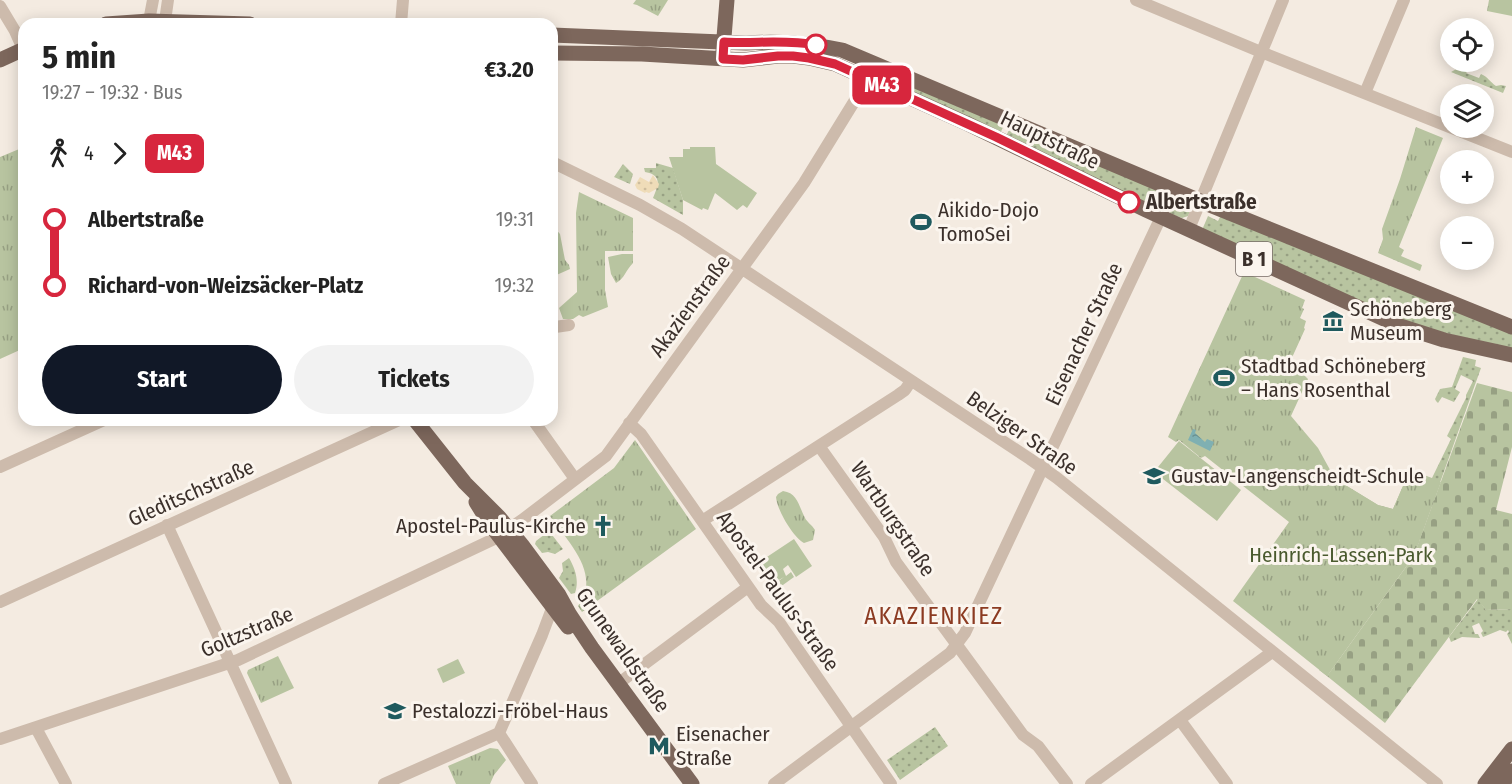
<!DOCTYPE html>
<html lang="en">
<head>
<meta charset="utf-8">
<style>
	:root { --surface:#fff; --page:#f2f2f2; --text:#222; --muted:#767676; --accent:#111827 }
	body { margin:0; font-family:"Fira Sans Condensed",sans-serif; background:var(--page); color:var(--text); height:100vh; display:flex; flex-direction:column; font-size:22px; white-space:nowrap }
	* { box-sizing:border-box; margin:0 }
	p { font-size:20px; color:var(--muted) }
	.icon { flex:none; width:33px; height:33px; fill:none; stroke:currentColor; stroke-width:2; stroke-linecap:round; stroke-linejoin:round }
	.map { position:relative; flex:1; overflow:hidden }
	.sheet { position:absolute; left:18px; top:18px; width:540px; height:408px; display:flex; flex-direction:column; background:var(--surface); border-radius:18px; box-shadow:0 3px 15px #0003 }
	.sheet>* { flex:none }
	.badge { padding:0 12px; border-radius:9px; font-size:21px; line-height:39px }
	.fabs { position:absolute; left:1440px; top:18px; display:grid; gap:12px }
	.fabs a { display:grid; place-items:center; width:54px; height:54px; border-radius:50%; background:var(--surface); box-shadow:0 3px 15px #0003; font-size:30px }
	.map>.badge { position:absolute; translate:-50% -50%; box-shadow:0 0 0 3px #fff }
	.legs { display:flex; align-items:center; gap:9px; height:66px; padding:0 24px; font-size:20px }
	.legs p { margin-inline-start:auto }
	.overview { display:flex; align-items:center; justify-content:space-between; height:102px; padding:0 24px }
	h1 { font-size:33px; font-weight:700; line-height:45px }
	.action { display:flex; gap:12px; margin-top:auto; padding:12px 24px }
	.action a { flex:1; height:69px; border-radius:36px; background:var(--accent); color:#fff; font-size:24px; font-weight:700; line-height:69px; text-align:center }
	.action a+a { background:var(--page); color:var(--text) }
	ul { padding:0 24px; list-style:none }
	li { display:flex; align-items:center; gap:21px; height:66px; font-size:22px }
	li i { display:grid; place-items:center; width:9px; height:100%; margin:0 8px; background:currentColor }
	li i::after { content:''; width:15px; height:15px; margin:-8px; border:4px solid; border-radius:50%; background:var(--surface) }
	li p { margin-inline-start:auto }
	li:first-child i { background:linear-gradient(#0000 50%,currentColor 0) }
	li:last-child i { background:linear-gradient(currentColor 50%,#0000 0) }
	.map>svg:first-child { display:block }
</style>
</head>
<body>
<div class="map">
<svg width="1512" height="784" viewBox="0 0 1512 784">
	<defs>
		<pattern id="grass-dots" width="8" height="8" patternUnits="userSpaceOnUse" patternTransform="scale(1.5)"><rect width="8" height="8" fill="#b8c4a0"/><path d="M2 2h.1M6 6h.1" fill="none" stroke="#97a083" stroke-width="1.8" stroke-linecap="round"/></pattern>
		<pattern id="sand-dots" width="8" height="8" patternUnits="userSpaceOnUse" patternTransform="scale(1.5)"><rect width="8" height="8" fill="#efdcb8"/><path d="M2 2h.1M6 6h.1" fill="none" stroke="#cebd9e" stroke-width="1.8" stroke-linecap="round"/></pattern>
		<pattern id="cemetery-stones" width="16" height="16" patternUnits="userSpaceOnUse" patternTransform="scale(1.5)"><rect width="16" height="16" fill="#b8c4a0"/><path d="M2 7V4a2 2 0 0 1 4 0v3zM10 15v-3a2 2 0 0 1 4 0v3z" fill="#97a083"/></pattern>
		<pattern id="park-tufts" width="24" height="20" patternUnits="userSpaceOnUse" patternTransform="scale(1.5)"><rect width="24" height="20" fill="#b8c4a0"/><path d="M3 7l-1-3M5 7V3M7 7l1-3M15 17l-1-3M17 17v-4M19 17l1-3" fill="none" stroke="#97a083"/></pattern>
		<pattern id="water-ripples" width="26" height="14" patternUnits="userSpaceOnUse" patternTransform="scale(1.5)"><rect width="26" height="14" fill="#7fb0b2"/><path d="M2 4q2-2 4 0t4 0M15 11q2-2 4 0t4 0" fill="none" stroke="#699091"/></pattern>
	</defs>
	<rect width="100%" height="100%" fill="#f4ebe1"/>
	<!-- grass -->
	<path fill="url(#grass-dots)" d="M1464,62H1476L1466,73L1479,78L1481,74C1488,77 1490,82 1496,86L1501,85L1506,86L1503,93L1451,72L1460,67Z
		M892,78L1004,125L1000,134L890,83Z
		M1010,128L1158,189L1150,206L1006,136Z
		M656,163L673,168L683,200V215L653,198C658,186 663,175 645,172L644,168H656Z
		M623,164L633,174L630,184L614,177Z
		M1174,199C1180,198 1189,202 1192,208L1188,216L1182,218L1171,214L1168,209Z
		M1221,215L1512,332V350L1422,327L1400,319L1202,230L1208,216L1218,221Z
		M1463,357L1476,360L1475,366L1481,368L1417,547L1327,676L1319,670L1324,664L1388,518L1337,480L1378,505L1393,509L1410,470L1432,478L1451,439L1447,436L1466,398V395L1473,381L1461,375L1455,389L1460,392L1454,402L1442,397L1438,403L1436,401L1435,399L1440,389L1452,387Z
		M549,531L563,549L555,554L548,552L542,553L535,544L536,541Z
		M569,558C576,570 579,581 575,593L571,594L559,578L563,571L562,563Z
		M1478,599L1486,610L1512,609V644L1507,634L1509,632L1508,630L1506,632L1500,630L1483,637L1481,633L1483,631L1479,623L1472,626L1475,634H1478L1480,638L1462,637L1451,642L1449,637Z
		M935,727L948,746L900,780L887,760Z"/>
	<!-- sand -->
	<path fill="url(#sand-dots)" d="M653,175L659,184L658,188L649,193L646,192L645,193L637,189L635,185L640,177L649,182Z"/>
	<!-- cemetery -->
	<path fill="url(#cemetery-stones)" d="M1477,383L1512,392V447L1496,510L1512,514V609L1486,610L1477,599L1385,723L1327,676L1411,560L1417,547Z"/>
	<!-- park -->
	<path fill="url(#park-tufts)" d="M636,0H668L658,16L637,5L633,4Z
		M1489,0H1512V16L1487,11Z
		M1416,127L1443,138L1399,247L1404,250L1401,256L1422,265L1420,271L1378,253L1383,239L1382,229L1400,179Z
		M24,147V350L22,349L0,359V157Z
		M579,192L633,218V251H605V290L608,307L583,317L579,315L573,319H563L559,308L577,292L576,213Z
		M552,225L560,234L565,260L569,265L570,269L552,277Z
		M622,254H633V263C626,270 624,279 616,283L611,274L608,257Z
		M1244,272L1305,300L1302,308L1304,309L1300,318L1306,321L1304,328L1305,329L1290,362L1304,368L1302,373L1308,379L1291,416L1318,448L1334,477L1337,480L1378,505L1393,509L1410,470L1441,482L1417,547L1411,560L1327,676L1233,601L1289,522L1205,456L1201,458L1179,440L1176,442L1168,437Z
		M635,440L696,529L582,612L578,606C602,574 568,542 550,516L614,468Z
		M783,491C798,493 799,507 805,518C807,522 812,525 815,530L813,540L804,543C793,537 777,510 776,497L778,494Z
		M278,656L294,688L261,703L247,673L248,670Z
		M490,748L498,749L506,760L494,775L490,784H456L448,766Z"/>
	<!-- garden -->
	<path fill="#b8c4a0" d="M690,147H715L716,164L757,193L747,208L743,205L737,210L715,193L708,210L703,208L702,210L683,200L669,157H683V149H690Z
		M1179,441L1241,490L1217,521L1154,472Z
		M794,539L812,566L796,577L788,565L783,569L786,576L791,572L794,577L776,590L773,585L784,577L772,584L758,563Z
		M458,659L465,673L443,683L437,669Z"/>
	<!-- water -->
	<path fill="url(#water-ripples)" d="M1193,429L1196,430L1195,433L1205,442L1207,439L1214,442L1210,451L1188,440Z"/>
	<g fill="none" stroke-linecap="round" stroke-linejoin="round">
		<!-- minor -->
		<path stroke="#cdbbac" stroke-width="12" d="M1136,0L1261,52L1512,152
			M0,6L15,31L23,49
			M149,21L153,0
			M165,21L168,0
			M401,24L403,0
			M1365,93L1404,0
			M552,162L640,205L682,229L1030,459L1057,478L1437,784
			M1189,229L1283,0
			M552,329L555,327L569,325
			M533,420L575,479
			M629,423L641,434L761,605L779,622L891,784
			M819,446L884,537L896,562L1023,735L1038,746L1067,784
			M0,467L104,420
			M702,521L898,395L905,390L911,381
			M167,525L286,784
			M0,602L399,420
			M619,683L748,587
			M1180,720L1227,784
			M36,728L66,784
			M499,733L542,635L551,611L552,606
			M499,733L532,784
			M0,739L238,660L494,539L522,520L606,456L804,183L857,97L871,71
			M384,784L499,733
			M774,784L950,653L965,633L1161,217L1163,209L1172,189
			M1091,784L1272,652"/>
		<!-- major -->
		<path stroke="#7d675c" stroke-width="15" d="M106,24L149,21L250,24
			M552,35L746,43C782,41 807,43 842,50L1200,201L1512,327
			M723,50L727,0
			M552,53L642,54L743,60L778,56H793L809,58L835,64L968,124L1146,210L1397,325L1444,340L1512,355
			M0,60L24,49
			M415,420L465,483L499,517L522,545L559,595L570,615L592,648L692,784
			M476,502L489,523L568,627
			M1485,784L1512,749
			M1502,784L1512,771"/>
	</g>
	<g fill="none" stroke-linecap="round" stroke-linejoin="round">
		<defs>
			<path id="line-1" d="M816,45C785,39 754,44 724,42L723,59L743,60L778,56H793L809,58L835,64L996,137L1129,202"/>
		</defs>
		<!-- line-1 casing -->
		<use href="#line-1" stroke="#fff" stroke-width="14"/>
		<!-- line-1 -->
		<use href="#line-1" stroke="#d7263d" stroke-width="9"/>
	</g>
	<!-- icons -->
	<defs>
		<symbol id="stadium-bare" viewBox="-9 -9 18 18"><path d="M0-5a6.5 5 0 1 0 0 10a6.5 5 0 1 0 0-10ZM-3.5-1.8h7v3.6h-7Z" fill="#1f5a5e" stroke="#fbf5ee" stroke-width="2.5" paint-order="stroke"/></symbol>
		<symbol id="museum-bare" viewBox="-9 -9 18 18"><path d="M0-6L6-3V-2H-6V-3ZM-5-1h2V3h-2ZM-1-1h2V3h-2ZM3-1h2V3H3ZM-6 4H6V6H-6Z" fill="#1f5a5e" stroke="#fbf5ee" stroke-width="2.5" paint-order="stroke"/></symbol>
		<symbol id="school-bare" viewBox="-9 -9 18 18"><path d="M0-5L7-2L0 1L-7-2ZM-4 1L0 2.5L4 1V4Q0 6-4 4Z" fill="#1f5a5e" stroke="#fbf5ee" stroke-width="2.5" paint-order="stroke"/></symbol>
		<symbol id="church-bare" viewBox="-9 -9 18 18"><path d="M-1.2-6h2.4v3.5h3.3v2.4h-3.3V6h-2.4V-.1h-3.3v-2.4h3.3Z" fill="#1f5a5e" stroke="#fbf5ee" stroke-width="2.5" paint-order="stroke"/></symbol>
		<symbol id="metro-bare" viewBox="-9 -9 18 18"><path d="M-5.5 5V-5H-3L0 0L3-5H5.5V5H3V-.5L0 4L-3-.5V5Z" fill="#1f5a5e" stroke="#fbf5ee" stroke-width="2.5" paint-order="stroke"/></symbol>
	</defs>
	<g fill-rule="evenodd">
		<use href="#stadium-bare" x="906" y="207" width="30" height="30"/>
		<use href="#museum-bare" x="1318" y="306" width="30" height="30"/>
		<use href="#stadium-bare" x="1209" y="363" width="30" height="30"/>
		<use href="#school-bare" x="1139" y="461" width="30" height="30"/>
		<use href="#church-bare" x="588" y="511" width="30" height="30"/>
		<use href="#school-bare" x="380" y="696" width="30" height="30"/>
		<use href="#metro-bare" x="644" y="731" width="30" height="30"/>
	</g>
	<!-- markers -->
	<g fill="#fff" stroke="#d7263d" stroke-width="3">
		<circle cx="816" cy="45" r="10"/>
		<circle cx="1129" cy="202" r="10"/>
	</g>
	<g text-anchor="middle" stroke-width="6" stroke-linejoin="round" paint-order="stroke">
		<!-- shield labels -->
		<rect fill="#fbf5ee" stroke="#756b66" stroke-width="1.5" x="1236" y="242" width="36" height="34" rx="4.5"/>
		<g font-size="20" font-weight="bold" fill="#3b302b">
			<text x="1254" y="266">B 1</text>
		</g>
		<!-- street labels -->
		<g font-size="21" fill="#3b302b" stroke="#fbf5ee">
			<text transform="translate(1050 140) rotate(26)" y="7">Hauptstraße</text>
			<text transform="translate(690 306) rotate(-54)" y="7">Akazienstraße</text>
			<text transform="translate(1084 334) rotate(-65)" y="7">Eisenacher Straße</text>
			<text transform="translate(1022 433) rotate(35)" y="7">Belziger Straße</text>
			<text transform="translate(191 493) rotate(-24)" y="7">Gleditschstraße</text>
			<text transform="translate(893 519) rotate(56)" y="7">Wartburgstraße</text>
			<text transform="translate(778 591) rotate(54)" y="7">Apostel-Paulus-Straße</text>
			<text transform="translate(247 632) rotate(-23)" y="7">Goltzstraße</text>
			<text transform="translate(623 650) rotate(55)" y="7">Grunewaldstraße</text>
		</g>
		<!-- stop labels -->
		<g font-size="21" font-weight="bold" fill="#3b302b" stroke="#fbf5ee" text-anchor="start">
			<text x="1146" y="209">Albertstraße</text>
		</g>
		<!-- poi labels -->
		<g font-size="21" fill="#3b302b" stroke="#fbf5ee" text-anchor="start">
			<text x="938" y="217">Aikido-Dojo<tspan x="938" dy="24">TomoSei</tspan></text>
			<text x="1350" y="316">Schöneberg<tspan x="1350" dy="24">Museum</tspan></text>
			<text x="1241" y="373">Stadtbad Schöneberg<tspan x="1241" dy="24">– Hans Rosenthal</tspan></text>
			<text x="1171" y="483">Gustav-Langenscheidt-Schule</text>
			<text x="586" y="533" text-anchor="end">Apostel-Paulus-Kirche</text>
			<text x="412" y="718">Pestalozzi-Fröbel-Haus</text>
			<text x="676" y="741">Eisenacher<tspan x="676" dy="24">Straße</tspan></text>
		</g>
		<!-- park labels -->
		<g font-size="21" fill="#4a5a2e" stroke="#fbf5ee">
			<text x="1341" y="562">Heinrich-Lassen-Park</text>
		</g>
		<!-- quarter labels -->
		<g font-size="24" letter-spacing="1.5" fill="#8c3b22" stroke="#fbf5ee">
			<text x="934" y="624">AKAZIENKIEZ</text>
		</g>
	</g>
</svg>
<div class="fabs">
<a><svg class="icon" aria-label="locate" viewBox="0 0 24 24"><circle cx="12" cy="12" r="6"/><path d="M12 2v4M12 18v4M2 12h4M18 12h4"/></svg></a>
<a><svg class="icon" aria-label="layers" viewBox="0 0 24 24"><path d="M12 4l9 5-9 5-9-5zM3 14l9 5 9-5"/></svg></a>
<a>+</a>
<a>−</a>
</div>
<b class="badge" style="left:882px;top:85px;background:#d7263d;color:#fff">M43</b>
<section class="sheet">
<div class="overview"><div><h1>5 min</h1><p>19:27 – 19:32 · Bus</p></div><b>€3.20</b></div>
<div class="legs"><svg class="icon" aria-label="walk" viewBox="0 0 24 24"><circle cx="13" cy="4" r="2"/><path d="M13 8l-2 6 4 7M11 14l-3 7M7 12l3-4h3l4 4"/></svg>4<svg class="icon" aria-label="forward" viewBox="0 0 24 24"><path d="M9 5l7 7-7 7"/></svg><b class="badge" style="background:#d7263d;color:#fff">M43</b></div>
<ul>
<li><i style="color:#d7263d"></i><b>Albertstraße</b><p>19:31</p></li>
<li><i style="color:#d7263d"></i><b>Richard-von-Weizsäcker-Platz</b><p>19:32</p></li>
</ul>
<div class="action"><a>Start</a><a>Tickets</a></div>
</section>
</div>
</body>
</html>
